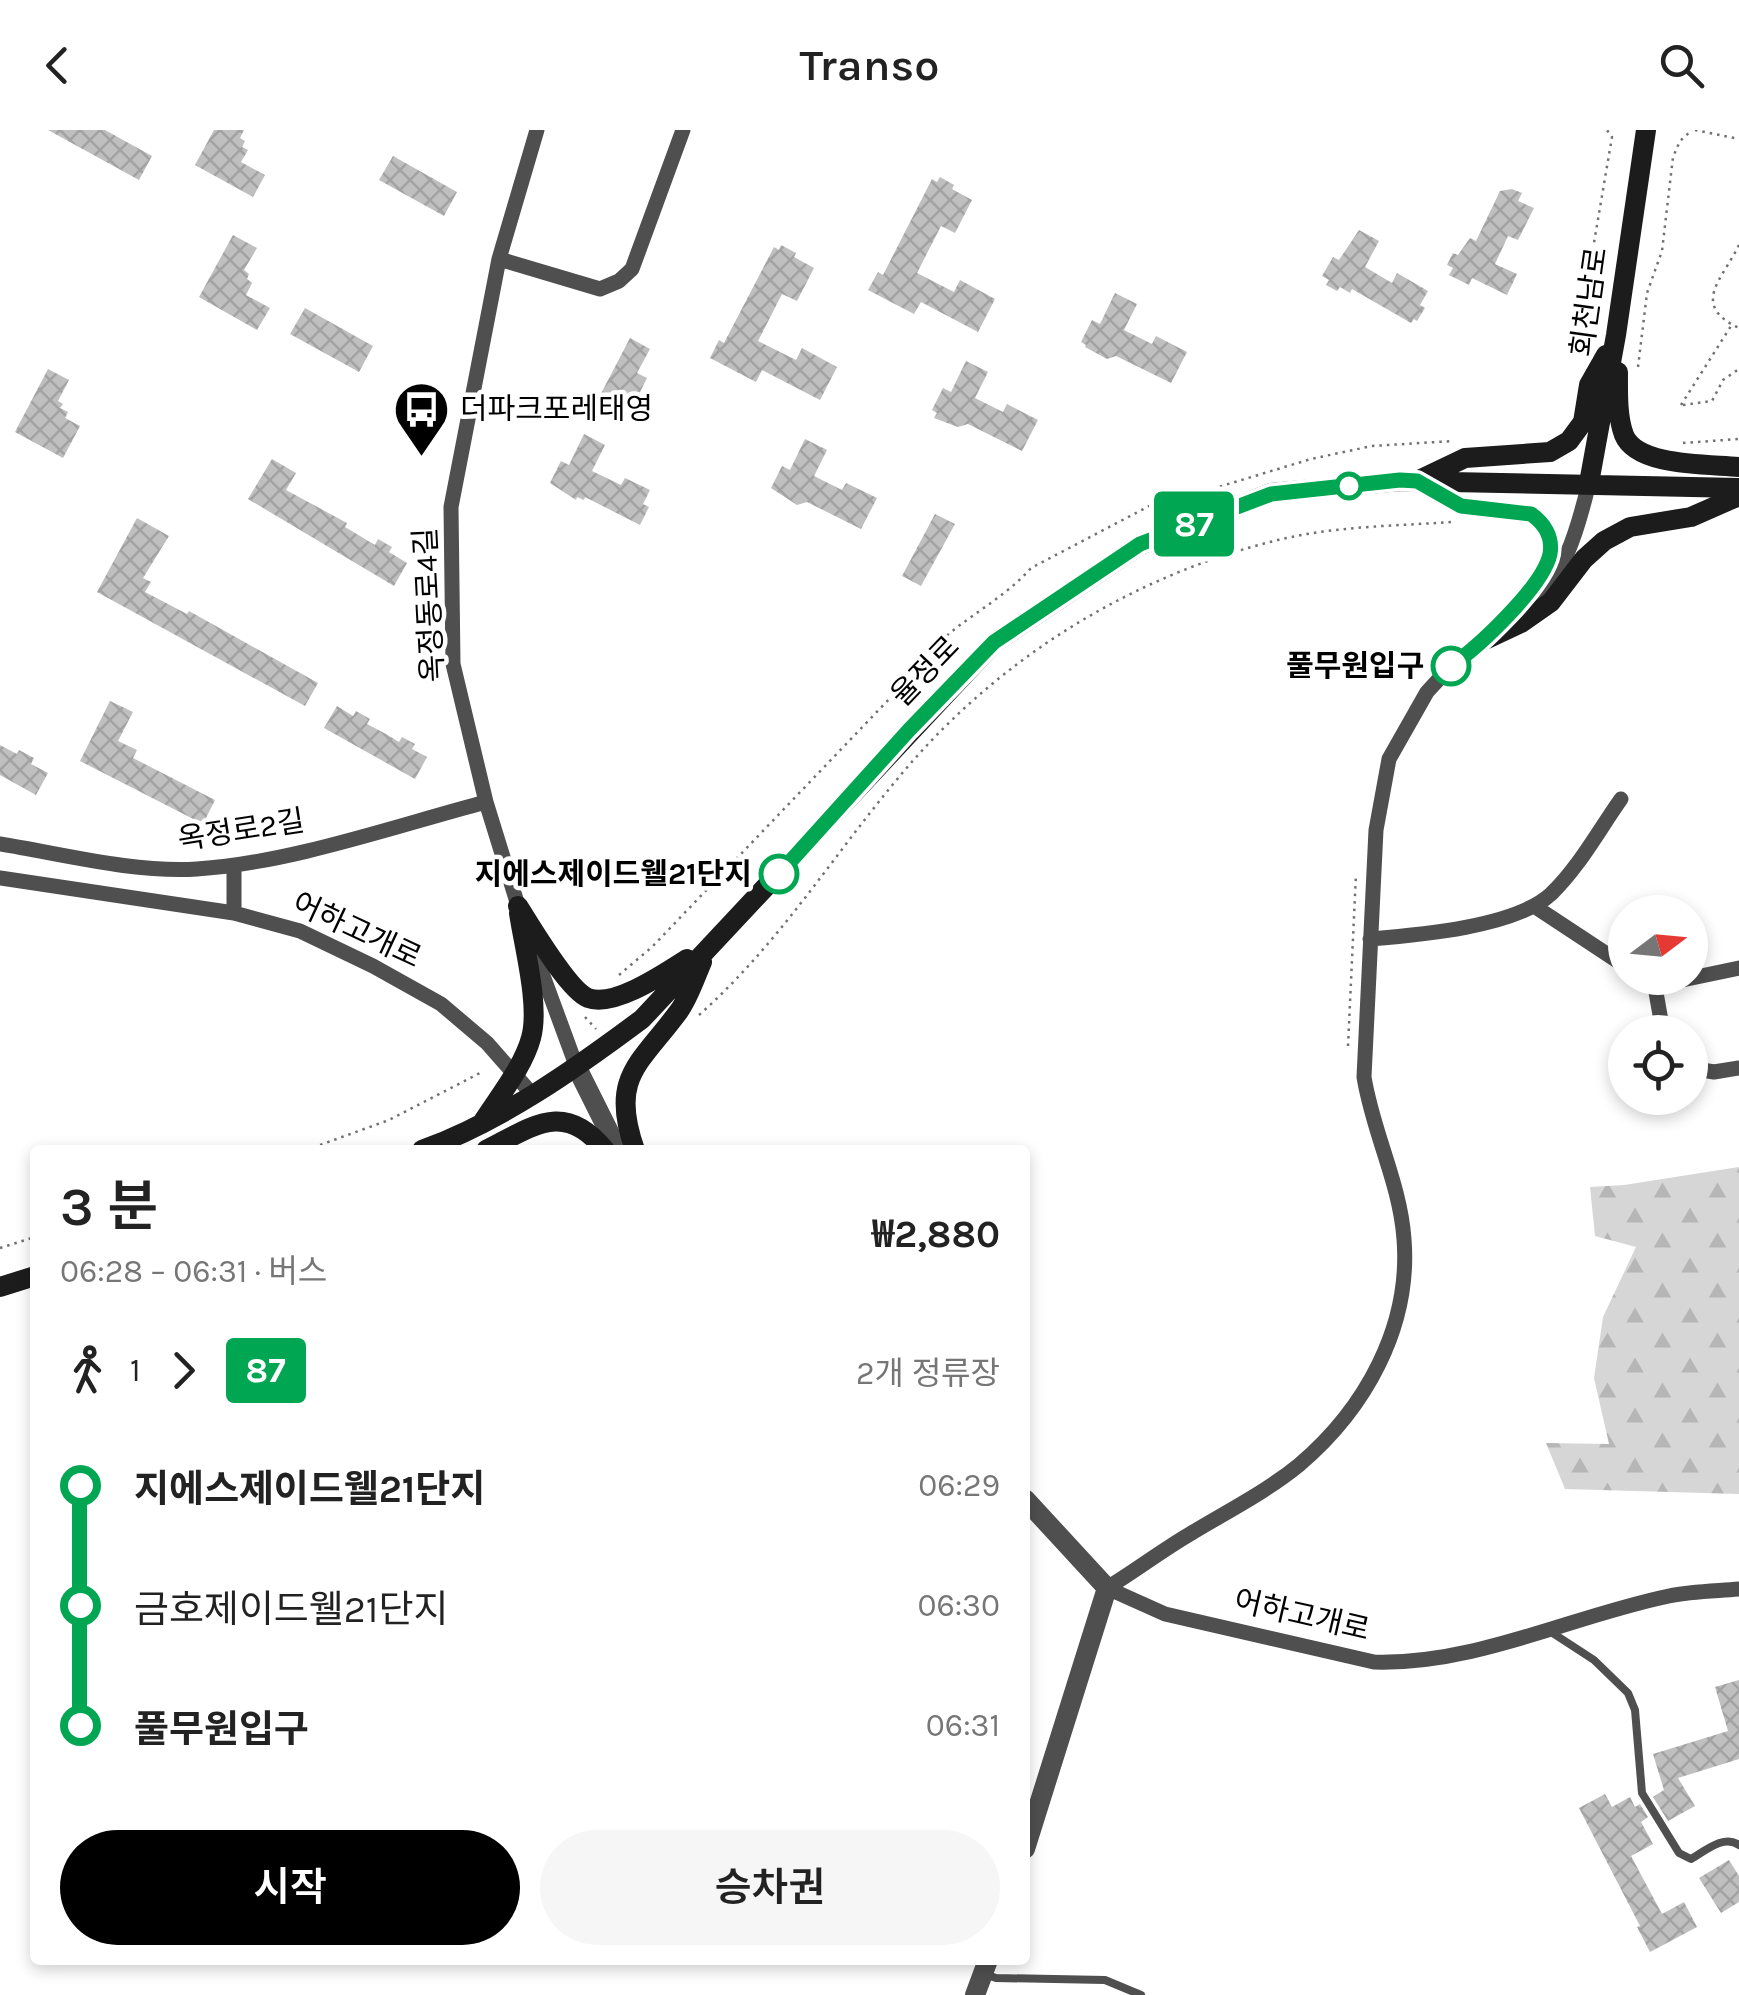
<!DOCTYPE html>
<html lang="ko">
<head>
<meta charset="utf-8">
<style>
	:root { --surface:#fff; --page:#f6f6f6; --text:#222; --muted:#767676; --accent:#000 }
	body { margin:0; font-family:Karla,"Noto Sans KR",sans-serif; background:var(--page); color:var(--text); height:100vh; display:flex; flex-direction:column; font-size:38px; white-space:nowrap }
	* { box-sizing:border-box; margin:0 }
	p { font-size:32px; color:var(--muted) }
	.icon { flex:none; width:55px; height:55px; fill:none; stroke:currentColor; stroke-width:2; stroke-linecap:round; stroke-linejoin:round }
	.map { position:relative; flex:1; overflow:hidden }
	.sheet { position:absolute; left:30px; top:1015px; width:1000px; height:820px; display:flex; flex-direction:column; background:var(--surface); border-radius:10px; box-shadow:0 5px 15px #0003 }
	.sheet>* { flex:none }
	.badge { padding:0 20px; border-radius:8px; font-size:35px; line-height:65px }
	.needle { width:65px; rotate:74deg }
	.buttons { position:absolute; left:1608px; top:765px; display:grid; gap:20px }
	.buttons a { display:grid; place-items:center; width:100px; height:100px; border-radius:50%; background:var(--surface); box-shadow:0 5px 15px #0003; font-size:50px }
	.map>.badge { position:absolute; translate:-50% -50%; box-shadow:0 0 0 5px #fff }
	.legs { display:flex; align-items:center; gap:15px; height:110px; padding:0 30px; font-size:32px }
	.legs p { margin-inline-start:auto }
	.summary { display:flex; align-items:center; justify-content:space-between; height:170px; padding:0 30px }
	h1 { font-size:55px; font-weight:600; line-height:75px }
	.action { display:flex; gap:20px; margin-top:auto; padding:20px 30px }
	.action a { flex:1; height:115px; border-radius:60px; background:var(--accent); color:#fff; font-size:40px; font-weight:600; line-height:115px; text-align:center }
	.action a+a { background:var(--page); color:var(--text) }
	ul { padding:0 30px; list-style:none }
	li { display:flex; align-items:center; gap:35px; height:120px; font-size:38px }
	li i { display:grid; place-items:center; width:15px; height:100%; margin:0 12px; background:currentColor }
	li i::after { content:''; width:25px; height:25px; margin:-12px; border:8px solid; border-radius:50%; background:var(--surface) }
	li p { margin-inline-start:auto }
	li:first-child i { background:linear-gradient(#0000 50%,currentColor 0) }
	li:last-child i { background:linear-gradient(currentColor 50%,#0000 0) }
	header { display:flex; justify-content:space-between; align-items:center; height:130px; padding:0 30px; background:var(--surface); font-size:45px; font-weight:600 }
	.map>svg:first-child { display:block }
</style>
</head>
<body>
<header><svg class="icon" aria-label="back" viewBox="0 0 24 24"><path d="M15 5l-7 7 7 7"/></svg>Transo<svg class="icon" aria-label="search" viewBox="0 0 24 24"><circle cx="10" cy="10" r="6"/><path d="M15 15l6 6"/></svg></header>
<div class="map">
<svg width="1739" height="1865" viewBox="0 0 1739 1865">
	<defs>
		<pattern id="forest-firs" width="22" height="20" patternUnits="userSpaceOnUse" patternTransform="scale(2.5)"><rect width="22" height="20" fill="#d6d6d6"/><path d="M5 1l3.5 6h-7zM16 11l3.5 6h-7z" fill="#b6b6b6"/></pattern>
		<pattern id="building-cross-hatch" width="8" height="8" patternUnits="userSpaceOnUse" patternTransform="scale(2.5)"><rect width="8" height="8" fill="#bfbfbf"/><path d="M0 0l8 8M0 8l8-8" fill="none" stroke="#a2a2a2"/></pattern>
	</defs>
	<rect width="100%" height="100%" fill="#fff"/>
	<!-- forest -->
	<path fill="url(#forest-firs)" d="M1739,1037V1364L1565,1359L1546,1313L1609,1314L1594,1248L1603,1187L1636,1117L1595,1106L1590,1057L1624,1055Z"/>
	<!-- building -->
	<path fill="url(#building-cross-hatch)" d="M48,0H105L152,26L139,50Z
		M214,0H244L240,8L245,11L242,17L248,20L241,32L265,45L253,67L195,35Z
		M393,26L457,62L444,86L379,50Z
		M940,47L954,55L952,59L972,70L955,103L941,96L917,143L954,162L960,150L995,169L978,202L921,172L914,184L868,160L878,142L883,145L932,49L937,52Z
		M1512,59L1522,63L1518,71L1534,78L1518,110L1508,106L1495,134L1517,144L1507,165L1472,148L1469,155L1449,145L1453,138L1447,135L1453,123L1458,125L1470,108L1476,111L1500,61Z
		M1359,100L1379,111L1365,137L1392,153L1397,143L1428,161L1420,175L1425,178L1417,191L1414,189L1411,193L1352,159L1350,163L1340,157L1337,161L1326,155L1329,150L1322,146L1333,127L1339,130Z
		M233,105L257,118L244,140L249,144L247,149L252,153L246,165L270,178L257,200L199,167Z
		M781,115L796,123L794,127L814,138L797,171L782,164L758,211L796,230L802,218L837,237L820,270L762,240L756,252L710,228L719,210L724,213L774,117L779,120Z
		M1115,163L1137,174L1124,200L1152,214L1156,206L1187,222L1171,253L1116,226L1107,229L1085,217L1086,215L1081,212L1092,190L1100,194Z
		M305,178L373,216L359,242L290,204Z
		M630,208L650,219L637,243L647,248L636,270L626,265L614,287L594,277Z
		M966,231L988,242L975,268L1003,282L1007,274L1038,290L1022,321L968,294L958,297L934,288L937,283L932,280L943,258L951,262Z
		M48,239L69,250L58,271L63,274L60,278L68,282L65,288L80,296L63,328L15,302Z
		M584,304L605,315L592,341L621,355L625,348L650,360L643,374L649,377L640,395L585,367L584,370L577,367L576,370L550,353L561,331L569,335Z
		M805,309L827,320L814,346L842,360L846,353L877,368L861,399L807,372L797,375L771,358L782,336L790,340Z
		M272,329L296,343L286,360L347,393L345,397L375,415L378,409L392,417L389,422L407,433L394,456L248,369Z
		M935,384L955,394L921,456L902,446Z
		M137,388L169,406L143,448L151,452L145,462L187,484L189,481L318,553L305,576L97,462Z
		M110,571L133,582L118,611L137,620L133,628L215,670L203,694L80,631Z
		M337,576L353,586L356,581L370,589L367,594L386,604L399,612L402,607L415,614L412,619L427,627L415,649L324,598Z
		M0,615L17,624L19,620L34,628L31,634L48,643L36,665L0,645Z
		M1739,1550V1629L1678,1648L1695,1676L1668,1691L1653,1667L1664,1660L1653,1624L1728,1601L1715,1557Z
		M1605,1664L1612,1677L1630,1667L1635,1677L1640,1674L1648,1687L1641,1692L1653,1714L1631,1726L1662,1784L1684,1772L1697,1797L1650,1822L1637,1797L1640,1796L1579,1678Z
		M1729,1730L1739,1746V1772L1721,1783L1699,1748Z"/>
	<g fill="none" stroke-linecap="round" stroke-linejoin="round">
		<!-- path -->
		<path stroke="#717171" stroke-width="2.5" stroke-dasharray="2.5 5" stroke-linecap="butt" d="M1695,0L1739,9
			M1739,115C1722,150 1690,175 1739,198
			M1583,224L1588,148L1612,7L1607,0
			M1638,237L1647,163L1662,121L1673,27L1680,11L1692,0
			M1681,275L1731,196
			M1683,275L1712,271L1723,250L1739,239
			M1683,313L1739,309
			M619,845L652,817L915,542C942,496 996,478 1031,438L1155,373L1182,368L1311,329L1372,316L1453,311
			M699,885C778,815 832,727 899,647C996,530 1130,446 1278,410C1335,396 1395,396 1452,392
			M585,887L596,899
			M1348,916L1356,744
			M306,1020L389,990L480,943
			M0,1118L35,1107"/>
		<!-- service -->
		<path stroke="#4f4f4f" stroke-width="8" d="M1551,1502L1594,1530L1628,1563L1635,1580L1642,1663L1679,1723L1691,1729C1705,1721 1724,1704 1739,1715
			M984,1844L996,1848L1105,1850L1141,1865"/>
		<!-- minor -->
		<path stroke="#4f4f4f" stroke-width="15" d="M499,129L600,159L619,151L632,139L683,0
			M1420,353C1433,360 1448,371 1461,376C1483,382 1510,375 1532,384C1587,408 1508,484 1490,506
			M1524,480C1565,448 1577,402 1589,353
			M0,714C62,724 134,743 197,739C290,733 395,696 486,672
			M0,748L234,783L300,801L373,836L441,874L487,913L532,964
			M1534,776L1625,836
			M520,782L486,672L453,534L451,377L499,129L537,0
			M234,783V735
			M1370,809C1419,805 1515,797 1551,764C1579,737 1599,700 1621,669
			M531,813L577,938
			M1644,848L1663,854L1739,838
			M1654,851L1663,902
			M1690,938L1714,942L1739,938
			M1107,1458C1135,1441 1161,1421 1190,1404C1226,1382 1266,1362 1299,1335C1365,1279 1411,1197 1404,1109C1400,1053 1373,1003 1364,947L1376,700L1389,629L1427,562L1451,536L1494,504
			M1107,1458L1165,1484L1374,1532C1475,1535 1572,1486 1669,1466C1692,1461 1716,1461 1739,1459"/>
		<!-- tertiary -->
		<path stroke="#4f4f4f" stroke-width="20" d="M577,938L618,1020
			M1025,1369L1107,1458L1025,1719
			M975,1865L988,1830"/>
		<!-- secondary -->
		<path stroke="#1c1c1c" stroke-width="20" d="M1618,242C1618,262 1617,286 1624,305C1637,337 1709,334 1739,337
			M1421,349L1465,328L1550,322L1569,311L1583,292L1589,255L1606,225
			M1589,353L1616,205L1646,0
			M1487,509L1521,493L1551,472L1584,429L1604,411L1630,397L1691,387L1739,366
			M518,776C531,796 568,860 588,868C614,878 665,843 687,829
			M484,990C500,965 523,937 531,908C540,876 524,817 519,783
			M422,1020C502,991 575,939 642,889L994,513L1140,415L1271,363L1400,351L1739,358
			M486,1020C534,996 564,970 605,1020
			M635,1020C609,947 640,934 679,881C689,867 695,848 702,832
			M0,1157L35,1146"/>
	</g>
	<g fill="none" stroke-linecap="round" stroke-linejoin="round">
		<defs>
			<path id="line-1" d="M779,744L909,600L994,512L1140,414L1271,364L1400,350L1417,351L1461,376L1531,384C1544,393 1553,407 1550,424C1543,457 1478,517 1451,536"/>
		</defs>
		<!-- line-1 casing -->
		<use href="#line-1" stroke="#fff" stroke-width="22"/>
		<!-- line-1 -->
		<use href="#line-1" stroke="#00a651" stroke-width="15"/>
	</g>
	<!-- icons -->
	<defs>
		<symbol id="bus-pin" viewBox="-11 -11 22 30"><path d="M0 17L-7.5 6A9.5 9.5 0 1 1 7.5 6Z" fill="#000" stroke="#fff"/><path d="M-5-6H5V4H4V6H2V4H-2V6H-4V4H-5ZM-3.5-4V0h7V-4ZM-3.5 1.2v1.5H-2V1.2ZM2 1.2v1.5H3.5V1.2Z" fill="#fff"/></symbol>
	</defs>
	<g fill-rule="evenodd">
		<use href="#bus-pin" x="390" y="248" width="63" height="86"/>
	</g>
	<!-- markers -->
	<g fill="#fff" stroke="#00a651" stroke-width="5">
		<circle cx="1349" cy="356" r="12"/>
		<circle cx="1451" cy="536" r="18"/>
		<circle cx="779" cy="744" r="18"/>
	</g>
	<g text-anchor="middle" stroke-width="9" stroke-linejoin="round" paint-order="stroke">
		<!-- street labels -->
		<g font-size="30" fill="#000" stroke="#fff">
			<text transform="translate(1589 172) rotate(-82)" y="10">회천남로</text>
			<text transform="translate(429 475) rotate(-93)" y="10">옥정동로4길</text>
			<text transform="translate(925 541) rotate(-46)" y="10">율정로</text>
			<text transform="translate(241 700) rotate(-9)" y="10">옥정로2길</text>
			<text transform="translate(357 800) rotate(25)" y="10">어하고개로</text>
			<text transform="translate(1302 1485) rotate(13)" y="10">어하고개로</text>
		</g>
		<!-- poi labels -->
		<g font-size="30" fill="#000" stroke="#fff" text-anchor="start">
			<text x="460" y="289">더파크포레태영</text>
		</g>
		<!-- stop labels -->
		<g font-size="30" font-weight="bold" fill="#000" stroke="#fff" text-anchor="end">
			<text x="1424" y="546">풀무원입구</text>
			<text x="752" y="754">지에스제이드웰21단지</text>
		</g>
	</g>
</svg>
<div class="buttons">
<a><svg class="needle" viewBox="-14 -14 28 28"><path d="M0-13l5 13h-10z" fill="#e53935"/><path d="M0 13l5-13h-10z" fill="#767676"/></svg></a>
<a><svg class="icon" aria-label="locate" viewBox="0 0 24 24"><circle cx="12" cy="12" r="6"/><path d="M12 2v4M12 18v4M2 12h4M18 12h4"/></svg></a>
</div>
<b class="badge" style="left:1194px;top:394px;background:#00a651;color:#fff">87</b>
<section class="sheet">
<div class="summary"><div><h1>3 분</h1><p>06:28 – 06:31 · 버스</p></div><b>₩2,880</b></div>
<div class="legs"><svg class="icon" aria-label="walk" viewBox="0 0 24 24"><circle cx="13" cy="4" r="2"/><path d="M13 8l-2 6 4 7M11 14l-3 7M7 12l3-4h3l4 4"/></svg>1<svg class="icon" aria-label="forward" viewBox="0 0 24 24"><path d="M9 5l7 7-7 7"/></svg><b class="badge" style="background:#00a651;color:#fff">87</b><p>2개 정류장</p></div>
<ul>
<li><i style="color:#00a651"></i><b>지에스제이드웰21단지</b><p>06:29</p></li>
<li><i style="color:#00a651"></i><span>금호제이드웰21단지</span><p>06:30</p></li>
<li><i style="color:#00a651"></i><b>풀무원입구</b><p>06:31</p></li>
</ul>
<div class="action"><a>시작</a><a>승차권</a></div>
</section>
</div>
</body>
</html>
